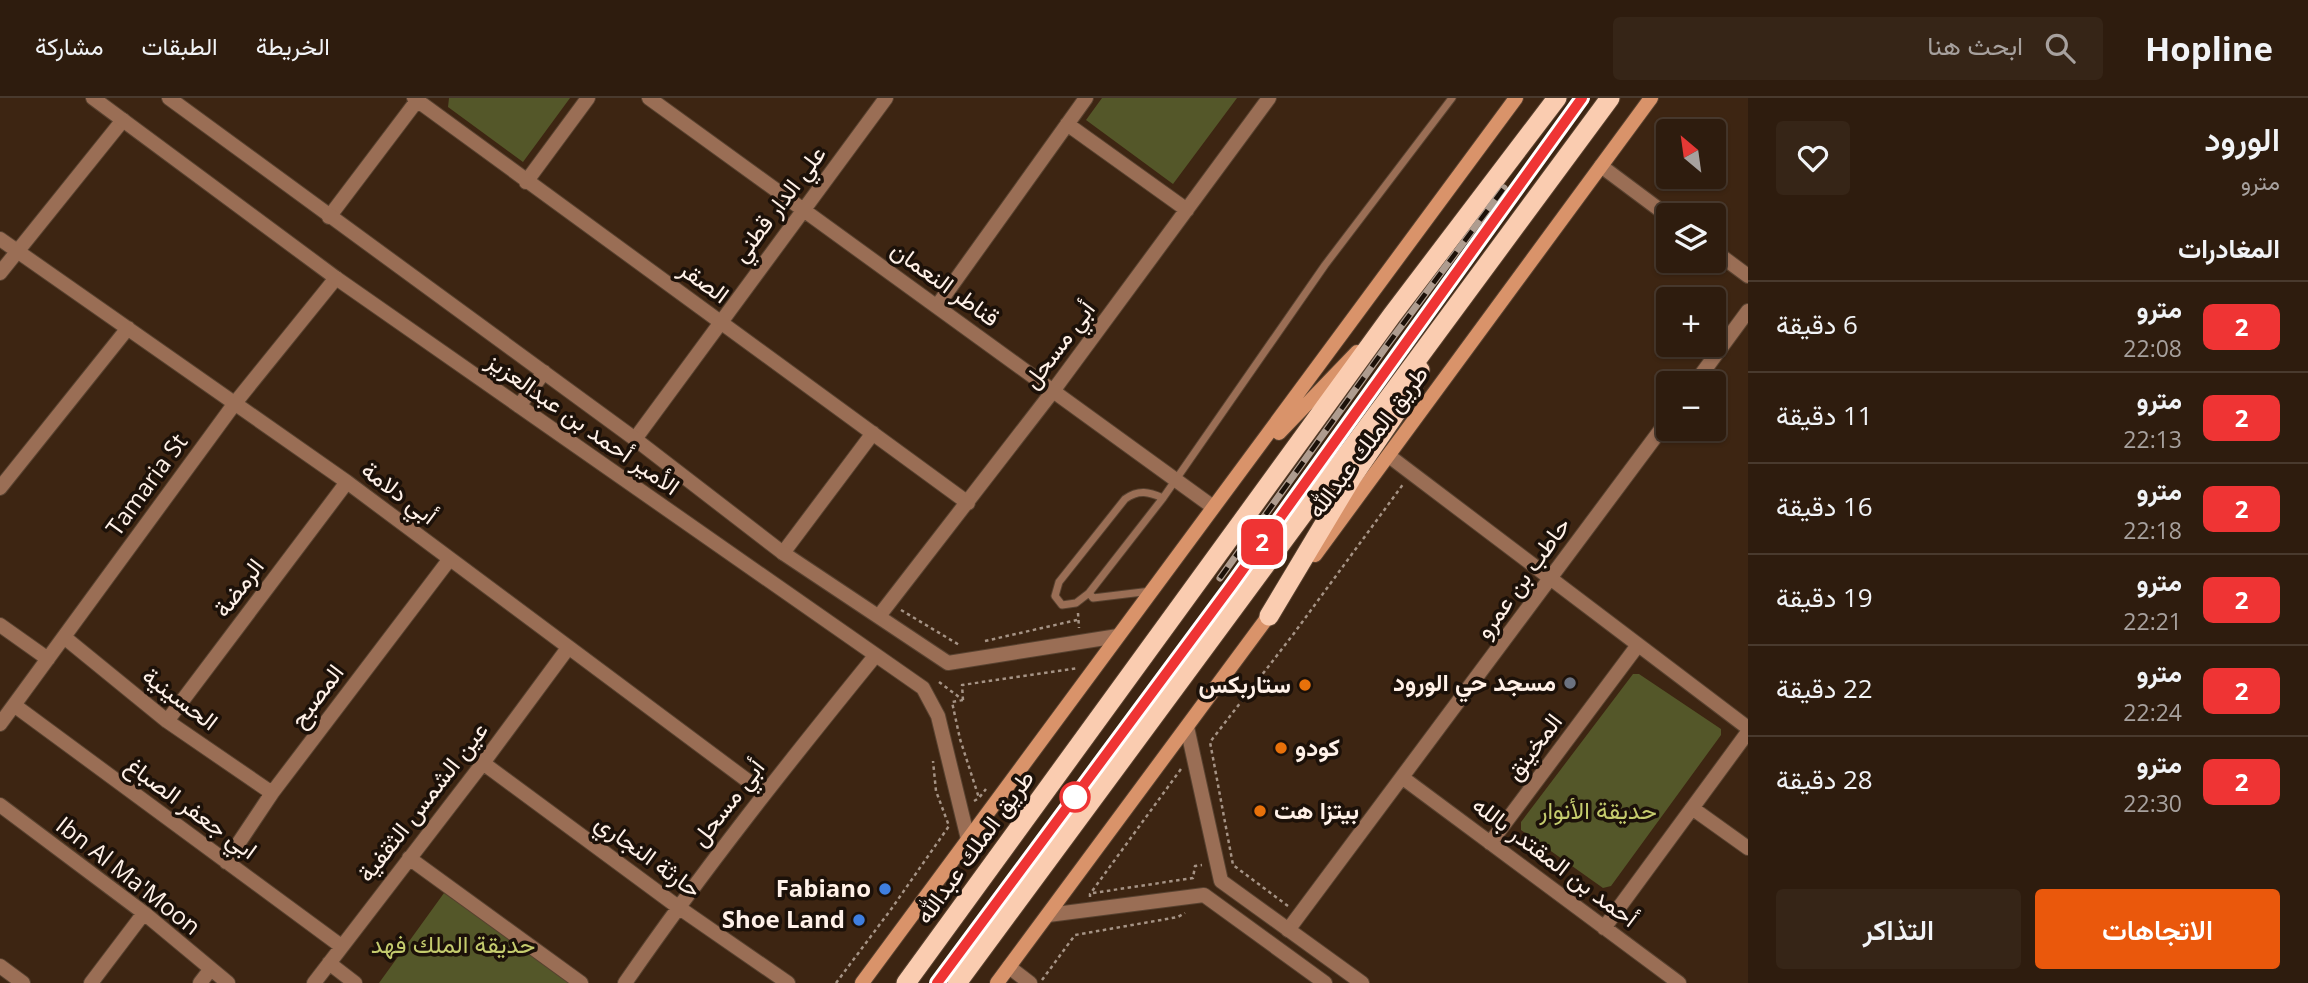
<!DOCTYPE html>
<html lang="ar">
<head>
<meta charset="utf-8">
<style>
	:root { --surface:#2e1c0e; --page:#362517; --text:#f1f3f6; --muted:#a7a19e; --line:#493a2e; --accent:#ea580c }
	body { margin:0; font-family:"Open Sans",Vazirmatn,sans-serif; background:var(--page); color:var(--text); direction:rtl; height:100vh; display:flex; flex-direction:column; font-size:26px; white-space:nowrap }
	* { box-sizing:border-box; margin:0 }
	p { font-size:23px; color:var(--muted) }
	.icon { flex:none; width:38px; height:38px; fill:none; stroke:currentColor; stroke-width:2; stroke-linecap:round; stroke-linejoin:round }
	.map { position:relative; flex:1; overflow:hidden; direction:ltr }
	.details { display:flex; flex-direction:column; background:var(--surface); width:560px }
	.details>* { flex:none }
	.badge { padding:0 14px; border-radius:10px; font-size:24px; line-height:46px }
	.needle { width:46px; rotate:331deg }
	.fabs { position:absolute; left:1656px; top:21px; display:grid; gap:14px }
	.fabs a { display:grid; place-items:center; width:70px; height:70px; border-radius:7px; background:var(--surface); box-shadow:0 2px 5px #0004,0 0 0 2px var(--line); font-size:35px }
	.map>.badge { position:absolute; translate:-50% -50%; box-shadow:0 0 0 4px #fff }
	h2 { padding:0 28px; font-size:26px; line-height:63px }
	.round { display:grid; place-items:center; flex:none; width:74px; height:74px; border-radius:7px; background:var(--page) }
	.summary { display:flex; align-items:center; justify-content:space-between; height:119px; padding:0 28px }
	h1 { font-size:33px; font-weight:600; line-height:52px }
	.button { display:flex; gap:14px; margin-top:auto; padding:14px 28px }
	.button a { flex:1; height:80px; border-radius:7px; background:var(--accent); color:#fff; font-size:28px; font-weight:600; line-height:80px; text-align:center }
	.button a+a { background:var(--page); color:var(--text) }
	ul { padding:0; list-style:none }
	li { display:flex; align-items:center; gap:21px; height:91px; padding:0 28px; border-top:2px solid var(--line) }
	li div { flex:1 }
	li b { display:block; font-size:26px }
	li em { font-style:normal }
	li .badge { min-width:77px; font-weight:700; text-align:center }
	header { display:flex; align-items:center; gap:42px; box-sizing:border-box; height:98px; padding:0 35px; background:var(--surface); border-bottom:2px solid var(--line) }
	header strong { font-size:33px }
	nav { display:flex; gap:38px; margin-inline-start:auto; font-size:24px }
	.search { width:490px; height:63px; background:var(--page); display:flex; align-items:center; gap:18px; box-sizing:border-box; padding:0 24px; border-radius:7px; color:var(--muted); font-size:26px }
	main { display:flex; flex:1; min-height:0 }
	.map>svg:first-child { display:block }
</style>
</head>
<body>
<header>
<strong>Hopline</strong>
<div class="search"><svg class="icon" aria-label="search" viewBox="0 0 24 24"><circle cx="10" cy="10" r="6"/><path d="M15 15l6 6"/></svg>ابحث هنا</div>
<nav><a>الخريطة</a><a>الطبقات</a><a>مشاركة</a></nav>
</header>
<main>
<section class="details">
<div class="summary"><div><h1>الورود</h1><p>مترو</p></div><a class="round"><svg class="icon" aria-label="heart" viewBox="0 0 24 24"><path d="M12 20l-8-8c-3-5 5-10 8-4 3-6 11-1 8 4z"/></svg></a></div>
<h2>المغادرات</h2>
<ul>
<li><span class="badge" style="background:#ef3434;color:#fff">2</span><div><b>مترو</b><p>22:08</p></div><em>6 دقيقة</em></li>
<li><span class="badge" style="background:#ef3434;color:#fff">2</span><div><b>مترو</b><p>22:13</p></div><em>11 دقيقة</em></li>
<li><span class="badge" style="background:#ef3434;color:#fff">2</span><div><b>مترو</b><p>22:18</p></div><em>16 دقيقة</em></li>
<li><span class="badge" style="background:#ef3434;color:#fff">2</span><div><b>مترو</b><p>22:21</p></div><em>19 دقيقة</em></li>
<li><span class="badge" style="background:#ef3434;color:#fff">2</span><div><b>مترو</b><p>22:24</p></div><em>22 دقيقة</em></li>
<li><span class="badge" style="background:#ef3434;color:#fff">2</span><div><b>مترو</b><p>22:30</p></div><em>28 دقيقة</em></li>
</ul>
<div class="button"><a>الاتجاهات</a><a>التذاكر</a></div>
</section>
<div class="map">
<svg width="1748" height="885" viewBox="0 0 1748 885">
	<rect width="100%" height="100%" fill="#3d2512"/>
	<!-- green -->
	<path fill="#545729" d="M449,0H570L523,64L448,9Z
		M1102,0H1237L1173,86L1086,22Z
		M1633,576H1639L1721,631V637L1611,788L1603,790L1521,732V724Z
		M444,795L572,885H379Z"/>
	<g fill="none" stroke-linecap="round" stroke-linejoin="round">
		<defs>
			<path id="service" d="M1163,400C1149,394 1139,391 1125,401L1059,484L1055,498L1062,507L1076,505L1089,495L1163,400L1325,167L1452,0
				M1089,495L1093,500L1151,493"/>
			<path id="minor" d="M414,0L968,405
				M649,0L1213,409
				M1067,26L1187,112
				M1601,68L1668,118
				M526,84L588,0
				M329,119L419,0
				M0,141L347,384L764,695
				M1713,152L1748,178
				M0,175L123,22
				M937,208L1086,0
				M1695,285L1748,213
				M635,341L886,0
				M1389,358L1748,630
				M0,390L128,230
				M783,455L873,335
				M879,518L1053,293L1269,0
				M0,527L48,561
				M64,539L167,623L272,695
				M14,607L341,848
				M167,623L347,384
				M0,626L235,305L336,180
				M483,665L678,809L788,885
				M1403,680L1679,885
				M0,707L144,815L228,885
				M1692,710L1748,750
				M1490,745L1638,547
				M409,760L581,885
				M226,764L272,695L449,462
				M1604,830L1748,634
				M1288,832L1668,322
				M329,865L355,885
				M0,868L23,885
				M1009,869L1030,885
				M91,885L144,815
				M200,885L210,872
				M314,885L483,665L568,550
				M625,885C703,772 788,665 875,558"/>
			<path id="tertiary" d="M93,0L336,180L923,590L938,618L968,741
				M169,0L635,341L783,455L948,565L1118,538
				M519,308L544,274
				M1187,629L1221,783L1362,885
				M1048,817L1204,797L1325,885"/>
			<path id="secondary" d="M1279,335L1357,254
				M1315,457L1651,0
				M862,885L1516,0
				M997,885L1273,512"/>
			<path id="trunk" d="M1269,518L1351,381L1411,293L1420,272
				M906,885L1392,217L1557,0
				M957,885L1610,0"/>
		</defs>
		<!-- service casing -->
		<use href="#service" stroke="#584230" stroke-width="9"/>
		<!-- minor casing -->
		<use href="#minor" stroke="#584230" stroke-width="16"/>
		<!-- tertiary casing -->
		<use href="#tertiary" stroke="#584230" stroke-width="16"/>
		<!-- secondary casing -->
		<use href="#secondary" stroke="#584230" stroke-width="16"/>
		<!-- trunk casing -->
		<use href="#trunk" stroke="#584230" stroke-width="21"/>
		<!-- path -->
		<path stroke="#a59385" stroke-width="2.5" stroke-dasharray="3.5 3.5" stroke-linecap="butt" d="M901,512L961,548
			M1078,515L1079,530
			M985,543L1077,522
			M939,584L963,602
			M963,602L962,587L1078,570
			M963,602L952,604L960,641L979,700
			M974,703L979,700L986,691
			M1093,795L1193,780L1195,768L1202,767
			M1090,799V796L1181,671
			M1288,808L1233,767L1210,644L1292,538L1404,385
			M1042,882L1075,837L1178,819L1185,815
			M836,885L892,810L949,728L936,693L933,663"/>
		<!-- service -->
		<use href="#service" stroke="#9a6e55" stroke-width="7"/>
		<!-- minor -->
		<use href="#minor" stroke="#9a6e55" stroke-width="14"/>
		<!-- tertiary -->
		<use href="#tertiary" stroke="#9a6e55" stroke-width="14"/>
		<!-- secondary -->
		<use href="#secondary" stroke="#d9936a" stroke-width="14"/>
		<!-- trunk -->
		<use href="#trunk" stroke="#faccb0" stroke-width="19"/>
		<defs>
			<path id="rail" d="M1220,480L1388,246L1504,90
				M1231,488L1582,0"/>
		</defs>
		<!-- rail casing -->
		<use href="#rail" stroke="#ae9c8f" stroke-width="7"/>
		<!-- rail -->
		<use href="#rail" stroke="#1c1109" stroke-width="4.5" stroke-dasharray="13" stroke-linecap="butt"/>
	</g>
	<g fill="none" stroke-linecap="round" stroke-linejoin="round">
		<defs>
			<path id="line" d="M937,885L1231,488L1582,0"/>
		</defs>
		<!-- line casing -->
		<use href="#line" stroke="#fff" stroke-width="16"/>
		<!-- line -->
		<use href="#line" stroke="#ef3434" stroke-width="10"/>
	</g>
	<!-- markers -->
	<circle fill="#6b7280" stroke="#1c1109" stroke-width="2.5" cx="1570" cy="585" r="7"/>
	<g fill="#e8710a" stroke="#1c1109" stroke-width="2.5">
		<circle cx="1305" cy="587" r="7"/>
		<circle cx="1281" cy="650" r="7"/>
		<circle cx="1260" cy="713" r="7"/>
	</g>
	<circle fill="#fff" stroke="#ef3434" stroke-width="3.5" cx="1075" cy="699" r="14"/>
	<g fill="#3f7fe0" stroke="#1c1109" stroke-width="2.5">
		<circle cx="885" cy="791" r="7"/>
		<circle cx="859" cy="822" r="7"/>
	</g>
	<g text-anchor="middle" stroke-width="7" stroke-linejoin="round" paint-order="stroke">
		<!-- street labels -->
		<g font-size="24" fill="#fff1e8" stroke="#1c1109">
			<text transform="translate(779 106) rotate(-53)" y="8">علي الدار قطني</text>
			<text transform="translate(704 184) rotate(36)" y="8">الصقر</text>
			<text transform="translate(945 186) rotate(36)" y="8">قناطر النعمان</text>
			<text transform="translate(1059 247) rotate(-53)" y="8">أبي مسحل</text>
			<text transform="translate(583 326) rotate(35)" y="8">الأمير أحمد بن عبدالعزيز</text>
			<text transform="translate(1368 344) rotate(-53)" y="8">طريق الملك عبدالله</text>
			<text transform="translate(147 387) rotate(-54)" y="8">Tamaria St</text>
			<text transform="translate(399 395) rotate(37)" y="8">أبي دلامة</text>
			<text transform="translate(1523 480) rotate(-54)" y="8">حاطب بن عمرو</text>
			<text transform="translate(239 490) rotate(-53)" y="8">الرمضة</text>
			<text transform="translate(317 598) rotate(-53)" y="8">المصبح</text>
			<text transform="translate(180 601) rotate(37)" y="8">الحسينية</text>
			<text transform="translate(1534 649) rotate(-53)" y="8">المخينق</text>
			<text transform="translate(423 704) rotate(-52)" y="8">عين الشمس الثقفية</text>
			<text transform="translate(728 705) rotate(-52)" y="8">أبي مسحل</text>
			<text transform="translate(191 710) rotate(36)" y="8">ابي جعفر الصباغ</text>
			<text transform="translate(975 749) rotate(-54)" y="8">طريق الملك عبدالله</text>
			<text transform="translate(648 758) rotate(36)" y="8">حارثة النجاري</text>
			<text transform="translate(1555 764) rotate(37)" y="8">أحمد بن المقتدر بالله</text>
			<text transform="translate(128 778) rotate(38)" y="8">Ibn Al Ma'Moon</text>
		</g>
		<!-- poi labels -->
		<g font-size="24" font-weight="bold" fill="#fff1e8" stroke="#1c1109" text-anchor="end">
			<text x="1556" y="593">مسجد حي الورود</text>
			<text x="1291" y="595">ستاربكس</text>
			<text x="1295" y="658" text-anchor="start">كودو</text>
			<text x="1274" y="721" text-anchor="start">بيتزا هت</text>
			<text x="871" y="799">Fabiano</text>
			<text x="845" y="830">Shoe Land</text>
		</g>
		<!-- park labels -->
		<g font-size="24" fill="#c5cc6e" stroke="#1c1109">
			<text x="1598" y="721">حديقة الأنوار</text>
			<text x="453" y="855">حديقة الملك فهد</text>
		</g>
	</g>
</svg>
<div class="fabs">
<a><svg class="needle" viewBox="-14 -14 28 28"><path d="M0-13l5 13h-10z" fill="#e53935"/><path d="M0 13l5-13h-10z" fill="#a7a19e"/></svg></a>
<a><svg class="icon" aria-label="layers" viewBox="0 0 24 24"><path d="M12 4l9 5-9 5-9-5zM3 14l9 5 9-5"/></svg></a>
<a>+</a>
<a>−</a>
</div>
<b class="badge" style="left:1262px;top:444px;background:#ef3434;color:#fff">2</b>
</div>
</main>
</body>
</html>
